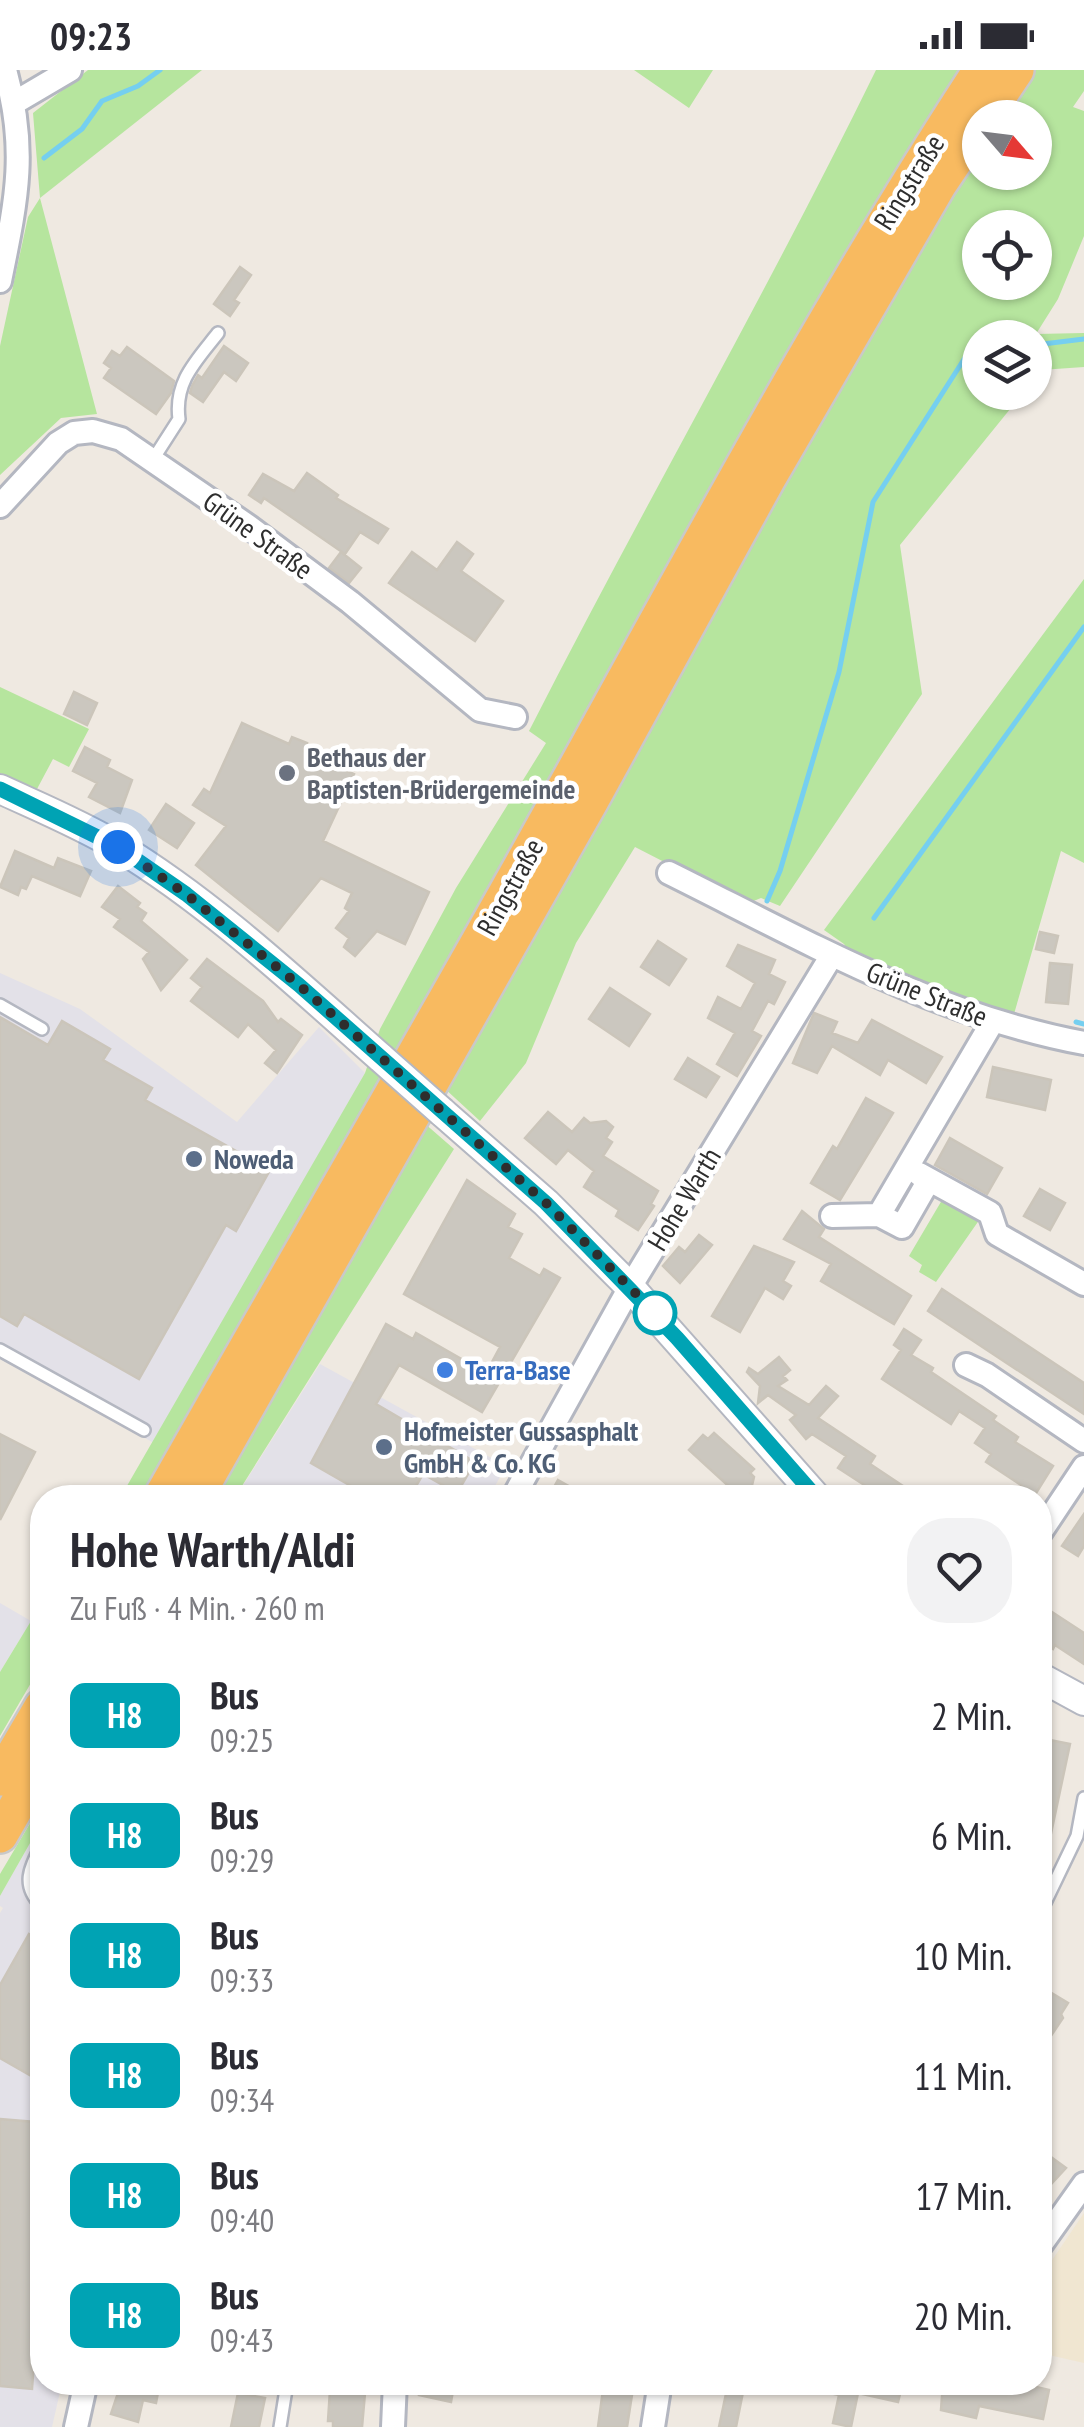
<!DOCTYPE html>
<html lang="de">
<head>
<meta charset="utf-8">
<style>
	:root { --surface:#fff; --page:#f2f2f3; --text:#2b2b33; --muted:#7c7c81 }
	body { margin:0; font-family:"PT Sans Narrow",sans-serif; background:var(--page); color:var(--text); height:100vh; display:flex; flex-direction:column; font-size:38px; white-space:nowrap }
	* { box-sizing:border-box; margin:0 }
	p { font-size:32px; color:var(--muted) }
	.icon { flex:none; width:55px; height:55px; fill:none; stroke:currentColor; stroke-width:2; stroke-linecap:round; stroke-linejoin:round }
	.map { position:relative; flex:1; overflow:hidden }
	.sheet { position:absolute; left:30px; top:1415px; width:1022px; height:910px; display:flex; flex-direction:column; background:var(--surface); border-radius:40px; box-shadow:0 2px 8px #0004 }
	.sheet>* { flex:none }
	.badge { padding:0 20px; border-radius:15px; font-size:35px; line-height:65px }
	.needle { width:65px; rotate:118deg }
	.buttons { position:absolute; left:962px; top:30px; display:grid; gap:20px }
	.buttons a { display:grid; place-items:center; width:90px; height:90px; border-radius:50%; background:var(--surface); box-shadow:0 2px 8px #0004; font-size:50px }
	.you { position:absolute; width:50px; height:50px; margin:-25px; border:8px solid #fff; border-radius:50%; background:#1a73e8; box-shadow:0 0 0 15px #1a73e833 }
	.map>.badge { position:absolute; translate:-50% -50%; box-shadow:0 0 0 5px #fff }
	.round { display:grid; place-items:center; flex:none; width:105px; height:105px; border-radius:40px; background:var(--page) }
	.summary { display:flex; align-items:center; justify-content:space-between; height:170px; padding:0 40px }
	h1 { font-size:48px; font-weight:700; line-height:75px }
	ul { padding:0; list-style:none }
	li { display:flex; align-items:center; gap:30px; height:120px; padding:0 40px }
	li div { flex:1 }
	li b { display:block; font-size:38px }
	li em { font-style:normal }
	li .badge { min-width:110px; font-weight:700; text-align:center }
	.status { display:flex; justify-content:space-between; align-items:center; height:70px; padding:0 50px; background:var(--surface); direction:ltr }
	.status svg { height:28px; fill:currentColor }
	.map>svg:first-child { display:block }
</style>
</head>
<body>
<div class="status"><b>09:23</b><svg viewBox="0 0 49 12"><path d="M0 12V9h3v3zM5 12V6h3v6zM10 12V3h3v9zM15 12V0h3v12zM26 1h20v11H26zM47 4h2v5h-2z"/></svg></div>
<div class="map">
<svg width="1084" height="2357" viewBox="0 0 1084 2357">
	<rect width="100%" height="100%" fill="#efe9e1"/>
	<!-- industrial -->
	<path fill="#e3e1e8" d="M0,903L80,939L237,1052L319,957L365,1003L154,1373L0,1289Z
		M320,1294L506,1396L489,1427L235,1428Z
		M0,1533L31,1551L0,1602Z
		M42,1752V2312L62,2313L52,2357H0V1843L3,1838L0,1836V1826Z"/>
	<!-- education -->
	<path fill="#f0e6d1" d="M1084,2143V2293L1040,2283V2208Z"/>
	<!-- green -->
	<path fill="#b6e59e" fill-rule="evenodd" d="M88,0H202L40,128L97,344L61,348L0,405V276L28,147L40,128L33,43Z
		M634,0H713L689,38Z
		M876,0H962L866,151L613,591L150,1427L120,1428L365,1003L380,959L456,818L546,673L529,661C642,439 767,223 876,0Z
		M1033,0H1084V21L1073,37L1084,41V166L1058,229L1036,264L1084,263V297L1041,300L1035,307V268H980V322L1023,323L900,475L922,624L780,836L761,828L746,834L635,777L576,873L526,993L480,1051L443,1017L647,651L980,78V102H1035V48L1000,47ZM980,158H1035V212H980Z
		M1084,509V793L1061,781L1014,944L946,926L850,883L844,874L824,860Z
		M0,617L89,659L69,697L53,689L37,719L0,703Z
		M423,1052L454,1079L235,1427L208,1428Z
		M945,1125L982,1146L936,1212L919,1202L922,1195L909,1186Z
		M31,1551L39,1556L42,1551V1594L0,1666V1602Z
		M42,1733V1752L0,1826V1804Z"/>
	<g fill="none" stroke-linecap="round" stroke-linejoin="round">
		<!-- stream -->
		<path stroke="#75cff0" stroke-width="5" d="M44,88L82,59L102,31L138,16L160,0
			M1035,275L1084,269
			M767,831L780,801L839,602L873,432L968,283L980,281
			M874,848L1084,557
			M1076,952L1084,954"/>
	</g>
	<!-- building -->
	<path fill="#cbc7bf" stroke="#cbc5ba" stroke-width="2.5" d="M240,197L251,205L234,230L239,233L230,246L214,234Z
		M224,276L248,293L236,311L224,302L203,332L190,323L192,316L198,305L202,308Z
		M127,277L174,311L171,323L156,344L104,308L111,298L104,293L112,281L120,286Z
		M307,403L338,425L336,428L388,459L378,473L360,462L345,484L264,428L261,433L249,425L263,404L294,421Z
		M457,472L473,484L461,501L503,531L475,571L389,513L412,482L437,500Z
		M341,482L361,498L349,513L329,498Z
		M74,622L97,633L87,655L64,644Z
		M242,653L289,674L292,667L307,673L304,681L354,704L323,771L429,822L405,874L377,861L355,886L344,877L349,868L336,858L349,841L345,838L352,823L321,808L278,861L196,795L226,756L193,735L204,719L210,723Z
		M85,677L110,690L107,697L132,710L120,743L89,727L97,713L73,701Z
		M166,734L194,753L177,778L149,760Z
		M15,781L54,798L58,788L91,801L80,826L32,806L26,819L21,817L18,825L0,817Z
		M118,816L140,833L137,837L146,843L141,851L187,890L161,920L143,889L149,882L114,857L120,849L102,837Z
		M1040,862L1058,866L1054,883L1036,879Z
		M658,871L686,889L669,915L641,897Z
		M738,875L775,890L769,904L785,912L774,934L768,931L752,961L761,966L737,1006L717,994L735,963L708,948L718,927L741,939L755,913L727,896Z
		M207,889L263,931L278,952L281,949L302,965L277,1003L265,993L276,980L248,954L238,967L191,931L202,917L191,908Z
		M1050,893L1072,895L1068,934L1046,932Z
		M610,918L650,944L629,976L589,949Z
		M814,943L837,952L832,963L858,973L872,950L942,987L926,1013L888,990L880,1005L832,976L817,1003L793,993Z
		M0,947L48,975L62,951L110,979L103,990L152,1018L145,1030L270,1100L236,1161L226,1155L139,1309L24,1244L17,1256L0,1246Z
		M688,988L719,1007L706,1027L675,1009Z
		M993,997L1051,1010L1045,1040L987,1027Z
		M866,1028L893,1043L840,1130L811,1113L833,1076L837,1079Z
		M548,1042L572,1062L584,1048L590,1053L606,1051L613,1057L606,1068L612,1072L603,1086L658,1121L651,1134L654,1136L638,1160L616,1146L619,1140L584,1117L594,1101L568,1080L556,1094L525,1068Z
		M950,1068L1002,1098L987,1124L935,1095Z
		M467,1110L515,1144L508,1157L522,1164L509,1188L540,1206L544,1199L560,1208L482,1342L399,1295L376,1334L475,1392L457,1423L423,1404L409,1428H372L311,1393L386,1254L413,1269L416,1263L486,1303L500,1277L404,1224Z
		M1040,1119L1065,1133L1050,1160L1024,1146Z
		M802,1141L824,1159L819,1167L911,1226L894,1254L821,1211L831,1194L784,1169Z
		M699,1165L712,1175L680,1213L663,1196L679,1177L685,1182Z
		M754,1176L794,1192L783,1211L791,1216L783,1229L765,1218L740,1262L712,1246Z
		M942,1219L1084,1313V1344L928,1241Z
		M904,1259L921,1270L911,1285L933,1298L931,1302L996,1346L993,1350L1018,1367L1015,1372L1053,1396L1033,1428H1012L1021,1415L986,1392L991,1384L975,1373L985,1358L959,1341L951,1354L882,1309L901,1280L894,1275Z
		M779,1287L790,1300L783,1306L787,1310L778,1316L809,1335L826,1316L838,1326L818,1348L875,1386L870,1394L921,1428H867L872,1420L838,1398L846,1386L812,1364L806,1369L790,1350L796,1345L768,1325L758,1333L760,1316L747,1302L749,1298L758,1304Z
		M714,1363L754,1399L750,1403L754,1407L749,1428H732L734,1421L689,1380L703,1365L708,1369Z
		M0,1364L35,1382L0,1450Z
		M558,1410L590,1428H548Z
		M1084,1444V1476L1078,1486L1062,1476Z
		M1040,1540L1050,1546L1052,1542L1084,1563V1594L1055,1575L1053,1579L1040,1571Z
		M1040,1668L1070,1674L1046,1787L1040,1786Z
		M29,1864L42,1871V2012L0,1988V1915Z
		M1040,1916L1068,1933L1061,1944L1063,1948L1040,1982Z
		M0,2049L35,2052V2063L42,2064V2278H35L32,2319L0,2316Z
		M1040,2079L1066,2098L1040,2126Z
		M133,2312H160L156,2333L143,2330L138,2352L111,2344L121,2314L132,2316Z
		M335,2312H366L362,2357H333V2351H328L330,2320L335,2321Z
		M421,2312L454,2315L451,2332L419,2325Z
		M604,2312H634L627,2357H598Z
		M811,2312H903L898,2332L858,2323L851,2357L833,2353L839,2325L811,2319Z
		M943,2312H1015L1049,2320L1043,2349L979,2336L976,2348L941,2340Z
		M727,2319L743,2322L736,2357H719Z
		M238,2323L265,2328L259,2357H231Z"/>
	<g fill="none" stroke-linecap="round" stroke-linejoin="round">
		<defs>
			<path id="service" d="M152,391L179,349C174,312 196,291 218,263
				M0,935L42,959
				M0,1280L144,1360
				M42,1775C29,1798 21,1816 42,1836
				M1040,1843L1077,1766L1084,1728
				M280,2357L287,2313"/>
			<path id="minor" d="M14,33L70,0
				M0,211C16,132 28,80 5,0
				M0,436L58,373L74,363L93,361L121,369L248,456L350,532L480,640L515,647
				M669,803C804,870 934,945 1084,973
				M919,1104L990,1143L997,1164L1084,1214
				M929,1110L902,1157L879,1145L993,951
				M832,1146L879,1145
				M966,1295L987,1305L1084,1371
				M513,1428L630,1217L832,885
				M1040,1463L1084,1397
				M1040,2176L1084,2114
				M76,2357L86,2312
				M393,2357L395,2312
				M653,2357L660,2312"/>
			<path id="tertiary" d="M0,719C39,737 80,754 117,776C213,834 297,914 381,988
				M442,1042L546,1133L630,1217L817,1428
				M1040,1607L1084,1631"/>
			<path id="trunk" d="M984,48L1016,0
				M161,1428C296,1190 434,955 566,716C700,474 830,231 981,0
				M195,1428L590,732L767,410L939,114L980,53
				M0,1708L42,1637
				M0,1765L42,1692"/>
		</defs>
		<!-- service casing -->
		<use href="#service" stroke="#b4b7c1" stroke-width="16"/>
		<!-- minor casing -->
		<use href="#minor" stroke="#b4b7c1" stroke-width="28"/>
		<!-- tertiary casing -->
		<use href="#tertiary" stroke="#b4b7c1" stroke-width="32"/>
		<!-- trunk casing -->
		<use href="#trunk" stroke="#c9c9c9" stroke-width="40"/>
		<!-- service -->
		<use href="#service" stroke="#fff" stroke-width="11"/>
		<!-- minor -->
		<use href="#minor" stroke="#fff" stroke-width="22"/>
		<!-- tertiary -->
		<use href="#tertiary" stroke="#fff" stroke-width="28"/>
		<!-- trunk -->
		<use href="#trunk" stroke="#f8ba60" stroke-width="35"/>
		<defs>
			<path id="tertiary-bridge" d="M381,988L442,1042"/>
		</defs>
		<!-- tertiary-bridge casing -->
		<use href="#tertiary-bridge" stroke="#b4b7c1" stroke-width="32" stroke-linecap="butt"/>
		<!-- tertiary-bridge -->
		<use href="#tertiary-bridge" stroke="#fff" stroke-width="28"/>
	</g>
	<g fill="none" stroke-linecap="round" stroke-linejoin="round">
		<defs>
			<path id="line" d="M0,719L118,777L186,824L299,915L546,1133L677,1268L817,1428"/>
		</defs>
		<!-- line casing -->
		<use href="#line" stroke="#fff" stroke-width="22"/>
		<!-- line -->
		<use href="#line" stroke="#00a3b4" stroke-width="15"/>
		<!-- walk -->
		<path stroke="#2e2e2e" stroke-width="10" stroke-dasharray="0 18" d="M118,777L186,824L299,915L546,1133L655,1243"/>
	</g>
	<!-- markers -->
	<circle fill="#6b7280" stroke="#fff" stroke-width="4" cx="287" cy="703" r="10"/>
	<g fill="#5c6f8a" stroke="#fff" stroke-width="4">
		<circle cx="194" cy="1089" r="10"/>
		<circle cx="384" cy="1377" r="10"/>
	</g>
	<circle fill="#fff" stroke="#00a3b4" stroke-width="5" cx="655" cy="1243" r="20"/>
	<circle fill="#3f7fe0" stroke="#fff" stroke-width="4" cx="445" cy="1300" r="10"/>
	<g text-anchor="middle" stroke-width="9" stroke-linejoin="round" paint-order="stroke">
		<!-- street labels -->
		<g font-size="28" fill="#2e2e2e" stroke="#fff">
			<text transform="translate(909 112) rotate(-58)" y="10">Ringstraße</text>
			<text transform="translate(258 465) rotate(36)" y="10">Grüne Straße</text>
			<text transform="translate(510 817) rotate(-61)" y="10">Ringstraße</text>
			<text transform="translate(927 924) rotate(22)" y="10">Grüne Straße</text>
			<text transform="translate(684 1129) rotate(-59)" y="10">Hohe Warth</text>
		</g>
		<!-- worship labels -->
		<g font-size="28" font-weight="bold" fill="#5b616d" stroke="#fff" text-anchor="start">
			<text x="307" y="697">Bethaus der<tspan x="307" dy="32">Baptisten-Brüdergemeinde</tspan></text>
		</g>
		<!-- service labels -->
		<g font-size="28" font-weight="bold" fill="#4e5e75" stroke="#fff" text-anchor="start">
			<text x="214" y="1099">Noweda</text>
			<text x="404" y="1371">Hofmeister Gussasphalt<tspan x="404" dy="32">GmbH &amp; Co. KG</tspan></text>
		</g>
		<!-- shop labels -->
		<g font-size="28" font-weight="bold" fill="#366cbe" stroke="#fff" text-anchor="start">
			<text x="465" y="1310">Terra-Base</text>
		</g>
	</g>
</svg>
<div class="buttons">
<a><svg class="needle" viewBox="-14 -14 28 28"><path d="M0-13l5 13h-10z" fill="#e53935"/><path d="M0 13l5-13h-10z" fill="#7c7c81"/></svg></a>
<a><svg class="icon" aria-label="locate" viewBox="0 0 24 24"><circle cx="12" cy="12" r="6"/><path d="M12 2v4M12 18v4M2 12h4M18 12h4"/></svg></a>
<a><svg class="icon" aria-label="layers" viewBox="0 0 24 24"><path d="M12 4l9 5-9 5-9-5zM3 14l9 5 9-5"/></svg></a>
</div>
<div class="you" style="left:118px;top:777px"></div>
<section class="sheet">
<div class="summary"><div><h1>Hohe Warth/Aldi</h1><p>Zu Fuß · 4 Min. · 260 m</p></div><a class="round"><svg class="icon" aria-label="heart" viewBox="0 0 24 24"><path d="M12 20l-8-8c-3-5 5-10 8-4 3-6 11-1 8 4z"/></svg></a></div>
<ul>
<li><span class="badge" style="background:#00a3b4;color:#fff">H8</span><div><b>Bus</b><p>09:25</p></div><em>2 Min.</em></li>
<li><span class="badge" style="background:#00a3b4;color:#fff">H8</span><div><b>Bus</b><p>09:29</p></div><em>6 Min.</em></li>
<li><span class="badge" style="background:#00a3b4;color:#fff">H8</span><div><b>Bus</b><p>09:33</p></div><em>10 Min.</em></li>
<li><span class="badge" style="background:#00a3b4;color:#fff">H8</span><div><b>Bus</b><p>09:34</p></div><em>11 Min.</em></li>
<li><span class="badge" style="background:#00a3b4;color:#fff">H8</span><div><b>Bus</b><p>09:40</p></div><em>17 Min.</em></li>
<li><span class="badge" style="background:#00a3b4;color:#fff">H8</span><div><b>Bus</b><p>09:43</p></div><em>20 Min.</em></li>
</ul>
</section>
</div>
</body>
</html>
